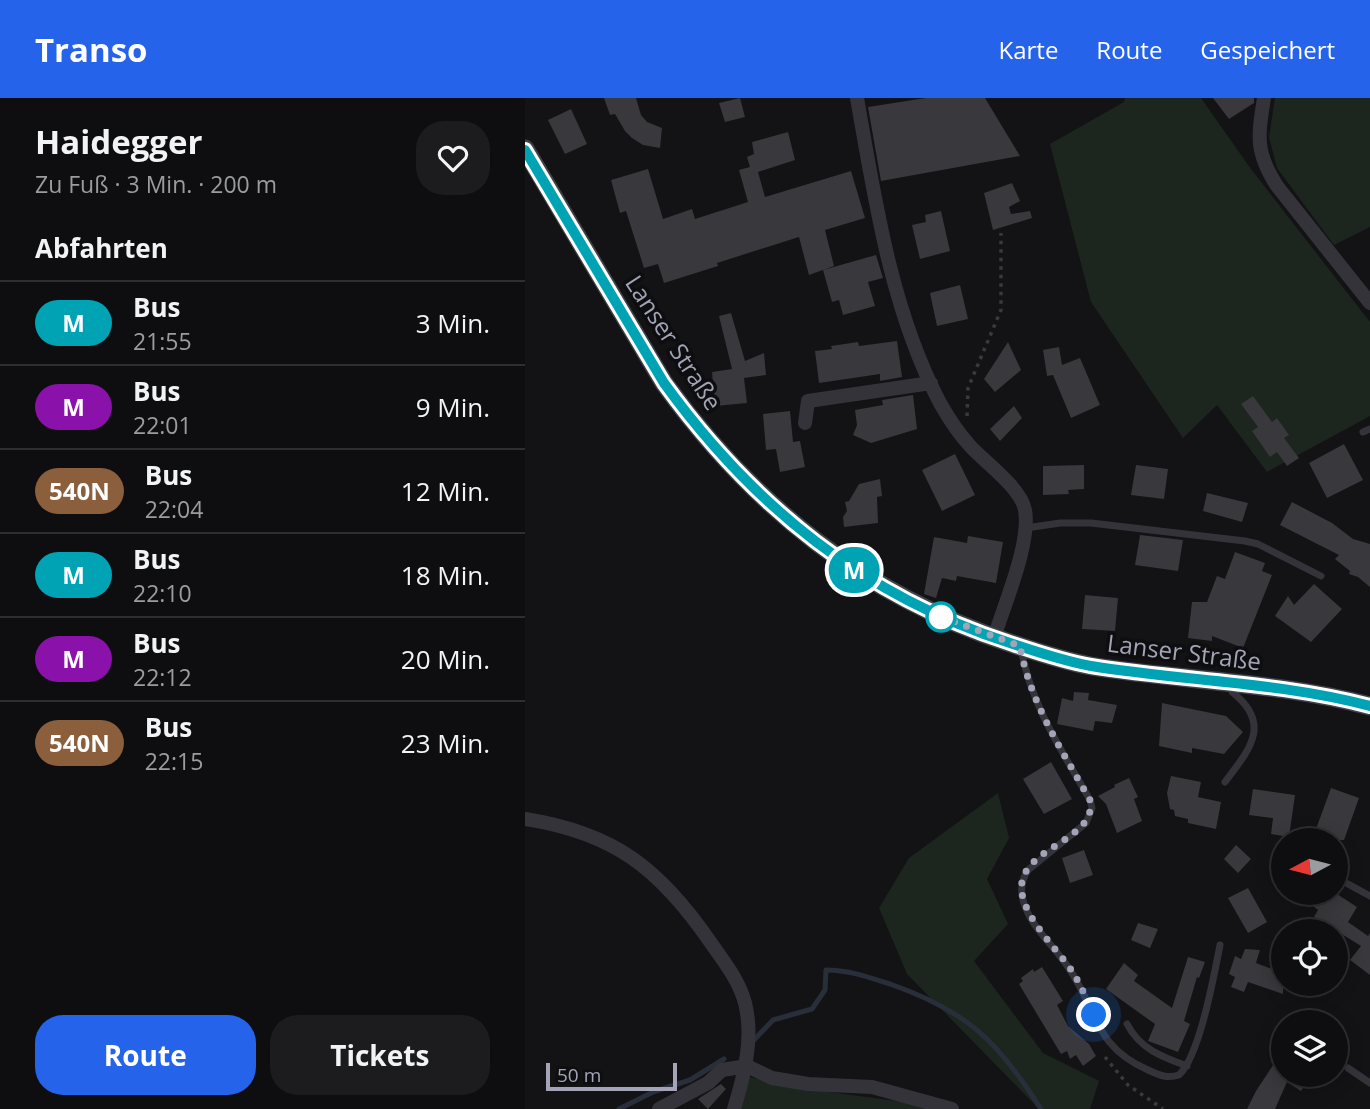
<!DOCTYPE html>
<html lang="de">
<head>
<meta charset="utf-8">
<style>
	:root { --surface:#0e0e10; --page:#1c1c1e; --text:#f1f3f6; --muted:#9b9c9f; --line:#2e2e30; --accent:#2563eb }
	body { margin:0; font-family:"Open Sans",sans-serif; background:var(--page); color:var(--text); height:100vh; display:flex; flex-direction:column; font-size:26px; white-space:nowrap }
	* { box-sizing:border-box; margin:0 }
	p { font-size:23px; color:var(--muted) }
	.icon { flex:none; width:38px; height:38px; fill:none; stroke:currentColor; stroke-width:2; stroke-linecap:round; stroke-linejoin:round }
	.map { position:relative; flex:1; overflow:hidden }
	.details { display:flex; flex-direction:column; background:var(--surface); width:525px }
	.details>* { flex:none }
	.badge { padding:0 14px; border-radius:23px; font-size:24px; line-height:46px }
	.needle { width:46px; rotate:263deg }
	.controls { position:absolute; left:746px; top:730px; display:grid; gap:14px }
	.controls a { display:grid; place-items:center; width:77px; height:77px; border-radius:50%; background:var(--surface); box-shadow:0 4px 18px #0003,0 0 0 2px var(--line); font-size:35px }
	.scale { position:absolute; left:21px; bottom:18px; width:131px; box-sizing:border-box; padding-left:7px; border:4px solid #a3a4b7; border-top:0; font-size:19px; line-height:24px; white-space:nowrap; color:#a3a4b7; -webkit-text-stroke:5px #0e0e10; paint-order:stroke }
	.you { position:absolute; width:35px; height:35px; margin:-18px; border:5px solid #fff; border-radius:50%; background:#1a73e8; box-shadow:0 0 0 10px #1a73e833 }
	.map>.badge { position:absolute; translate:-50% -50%; box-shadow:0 0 0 4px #fff }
	h2 { padding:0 35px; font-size:26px; line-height:63px }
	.round { display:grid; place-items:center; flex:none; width:74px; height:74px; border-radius:28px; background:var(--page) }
	.head { display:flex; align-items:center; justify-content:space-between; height:119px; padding:0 35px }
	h1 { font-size:33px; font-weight:700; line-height:52px }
	.action { display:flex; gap:14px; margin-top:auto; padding:14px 35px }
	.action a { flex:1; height:80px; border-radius:28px; background:var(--accent); color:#fff; font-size:28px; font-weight:700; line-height:80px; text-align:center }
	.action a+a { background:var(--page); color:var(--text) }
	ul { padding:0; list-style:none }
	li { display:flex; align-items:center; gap:21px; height:84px; padding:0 35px; border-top:2px solid var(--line) }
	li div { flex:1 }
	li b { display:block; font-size:26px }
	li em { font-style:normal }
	li .badge { min-width:77px; font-weight:700; text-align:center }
	header { display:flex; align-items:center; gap:42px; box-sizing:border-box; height:98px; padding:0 35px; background:var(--accent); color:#fff }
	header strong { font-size:33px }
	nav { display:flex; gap:38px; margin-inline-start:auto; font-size:24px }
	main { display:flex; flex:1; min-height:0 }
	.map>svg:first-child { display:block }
</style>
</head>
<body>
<header>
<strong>Transo</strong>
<nav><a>Karte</a><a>Route</a><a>Gespeichert</a></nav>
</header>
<main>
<section class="details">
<div class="head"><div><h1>Haidegger</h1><p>Zu Fuß · 3 Min. · 200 m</p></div><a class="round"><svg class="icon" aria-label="heart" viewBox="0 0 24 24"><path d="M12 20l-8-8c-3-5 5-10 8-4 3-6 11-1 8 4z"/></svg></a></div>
<h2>Abfahrten</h2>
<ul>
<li><span class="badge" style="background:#00a3b4;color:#fff">M</span><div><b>Bus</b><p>21:55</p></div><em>3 Min.</em></li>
<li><span class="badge" style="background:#8a12aa;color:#fff">M</span><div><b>Bus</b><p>22:01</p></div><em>9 Min.</em></li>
<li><span class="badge" style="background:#8b5e3c;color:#fff">540N</span><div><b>Bus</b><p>22:04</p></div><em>12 Min.</em></li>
<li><span class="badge" style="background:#00a3b4;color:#fff">M</span><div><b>Bus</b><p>22:10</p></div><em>18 Min.</em></li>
<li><span class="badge" style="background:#8a12aa;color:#fff">M</span><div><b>Bus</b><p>22:12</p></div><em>20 Min.</em></li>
<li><span class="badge" style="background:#8b5e3c;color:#fff">540N</span><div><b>Bus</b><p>22:15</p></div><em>23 Min.</em></li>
</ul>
<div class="action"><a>Route</a><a>Tickets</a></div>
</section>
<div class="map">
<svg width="845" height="1011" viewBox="0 0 845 1011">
	<rect width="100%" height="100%" fill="#131315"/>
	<!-- green -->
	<path fill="#1d251f" d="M600,0H676L726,71L845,224V318L742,374L692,307L658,340L566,204L525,46L599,4Z
		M750,0H845V129L809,147L752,70L744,39Z
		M473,695L484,740L462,781L483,826L449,863L518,955L574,983L565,1011H514L382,876L354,810L384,760Z
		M215,976L253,987L393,1006L405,1011H206Z"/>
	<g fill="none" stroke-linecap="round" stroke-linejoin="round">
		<!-- stream -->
		<path stroke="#282e3a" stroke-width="5" d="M229,942L248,922L287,911L300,892L301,872C324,872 343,879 365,886C442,913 473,943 516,1011
			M94,1011L128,994L165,982L199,961"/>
	</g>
	<!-- building -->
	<path fill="#38383d" d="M79,0H111L116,17L122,24L137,30L135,50L118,47L107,40L100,33L90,16L85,17Z
		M215,0L220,19L200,24L194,5Z
		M401,0H460L495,58L356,83L343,9Z
		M688,0H729V5L704,21Z
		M46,11L62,46L40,56L23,22Z
		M263,34L270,62L233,74L240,99L326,73L340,120L300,132L309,168L284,177L274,139L192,165L193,168L139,185L133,166L119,170L101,113L95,115L86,82L123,71L138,121L167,111L170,121L223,104L214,72L225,69L222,59L229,56L227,44Z
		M487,85L495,103L484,109L486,116L505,113L507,120L468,132L459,95Z
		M416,113L425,153L395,161L387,127L401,124L400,117Z
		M351,157L358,180L343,184L350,208L318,217L314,202L307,204L298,172Z
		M435,187L443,221L412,228L405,195Z
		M206,215L220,263L239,255L241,277L219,280L222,305L190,308L187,274L207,271L194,218Z
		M372,243L377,279L355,283V276L294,285L290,253L307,251L306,248L333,244L334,248Z
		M483,244L496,272L470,294L459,281Z
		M534,249L537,267L555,260L575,307L546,320L528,277L522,278L518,252Z
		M388,297L392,331L346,345L328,337L332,327L330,312L358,307L357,302Z
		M728,298L747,324L752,320L764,337L759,340L774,360L762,368L752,354L745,359L727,333L733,329L716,306Z
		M489,308L497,320L475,343L465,331Z
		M265,313L268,344L275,343L280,369L255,374L251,351L241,352L238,316Z
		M819,346L838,382L802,400L784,365Z
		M430,356L450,397L417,413L397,372Z
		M559,367V391L543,392L544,396L518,397V368Z
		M611,367L643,371L639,401L606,397Z
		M355,381L357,398L352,399L353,425L319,429L318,419L322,413L320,404L324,403L334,386Z
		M682,395L723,405L717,424L678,413Z
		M767,404L807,425L828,441L845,446V489L833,479L824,476L825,473L810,461L814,457L755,427Z
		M615,437L658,442L653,473L610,467Z
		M443,438L478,444L471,485L432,478L431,483L417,480L411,500L399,496L409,439L442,445Z
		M710,454L740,465L737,473L747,477L718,550L687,538V543L663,540L667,504H682L692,478L700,481Z
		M789,486L817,511L786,544L750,518L763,498L769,507Z
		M560,497L593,500L590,533L557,531Z
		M549,594L564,595L563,602L592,607L587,625L570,623L568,633L532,626L537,600L548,603Z
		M637,605L701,618L718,634L699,656L667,650V655L634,648Z
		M526,664L547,701L519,716L498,681Z
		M646,678L676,684L673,699L696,704L691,731L663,725V721L650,718L649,712L645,711L642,695Z
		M604,680L613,699L609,701L617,723L592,735L581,706L573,698L590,689L589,687Z
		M806,690L834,700L819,742H787Z
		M728,691L770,697L764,739L746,736L748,720L724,717Z
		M711,747L726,761L713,775L699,761Z
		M559,752L568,777L545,785L537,760Z
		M723,790L742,824L723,835L703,800Z
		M788,794H809L832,809L823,824L843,838L845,835V877L825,862L836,848L789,819L793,812L783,804Z
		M613,825L633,831L625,850L606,842Z
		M720,851L735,852L731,865L758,875V896L723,884L719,894L706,889L710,879L704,876L710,858L716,861Z
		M663,859L680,864L674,880L672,879L659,923L665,926L653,954L623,943L630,926L581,891L599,865L613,877L609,883L647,910Z
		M517,869L538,903L532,907L543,928L564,946L571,958L558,968L551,957L545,961L542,953L536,956L494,886L498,883L496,880L508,871L509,874Z
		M758,952V976H787L776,993L762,984L750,1011H722L731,993Z
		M196,986L201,991L183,1011L173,1001Z"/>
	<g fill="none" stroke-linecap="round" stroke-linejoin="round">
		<!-- path -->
		<path stroke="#393a41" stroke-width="3.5" stroke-dasharray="3.5 5" stroke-linecap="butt" d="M442,318L443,290L476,212V135
			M580,959L603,987L638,1011"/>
		<!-- service -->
		<path stroke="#34333a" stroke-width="7" d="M838,334L845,331
			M501,430L535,425H566L720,443L733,446L796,478
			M496,551C506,607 537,653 565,702L567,710L561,725L503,772C497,781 495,791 498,802C504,827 529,848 543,869C573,912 568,948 623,972C634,977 642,981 654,977C675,957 689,877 695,847
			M700,684C724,652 748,626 707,594V586
			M810,779L845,798
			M602,926C615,951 637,959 662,968
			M823,970L845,985"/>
		<!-- minor -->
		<path stroke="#34333a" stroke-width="14" d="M332,0C350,102 366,212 415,305C424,321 434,336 446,349C461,365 496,390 500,412C506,445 479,507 469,540
			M739,0C733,38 730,54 752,88L845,205
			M280,325L283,303L406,285
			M0,721C90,735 135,771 186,845C199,864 214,882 220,905C229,940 219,978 209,1011
			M134,1011L183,985L197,972L222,968L247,980L283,986L347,989L427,1011"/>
		<!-- secondary -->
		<path stroke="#41414a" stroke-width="19" d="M0,51L139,285C228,408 339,497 485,545C512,554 538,563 566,568C659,583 754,584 845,608"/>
	</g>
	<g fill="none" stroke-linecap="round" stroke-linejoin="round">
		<defs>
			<path id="line" d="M0,52L139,285C228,408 339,498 485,545C512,554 538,563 566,568C659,583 754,584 845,608"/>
		</defs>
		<!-- line casing -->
		<use href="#line" stroke="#fff" stroke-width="16"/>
		<!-- line -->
		<use href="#line" stroke="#00a3b4" stroke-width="10"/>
		<!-- walk -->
		<path stroke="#a3a4b7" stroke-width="7" stroke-dasharray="0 12.6" d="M416,519L411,517L495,548C505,605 537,652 565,702C572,739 508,748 498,780C488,810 531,849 547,873C556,887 562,902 569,917"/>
	</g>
	<!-- markers -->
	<circle fill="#fff" stroke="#00a3b4" stroke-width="3.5" cx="416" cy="519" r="14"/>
	<g text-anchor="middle" stroke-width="7" stroke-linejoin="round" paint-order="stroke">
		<!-- street labels -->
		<g font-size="24" fill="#a3a4b7" stroke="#0e0e10">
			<text transform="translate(148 245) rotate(57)" y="8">Lanser Straße</text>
			<text transform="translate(659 555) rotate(7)" y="8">Lanser Straße</text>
		</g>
	</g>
</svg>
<div class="controls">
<a><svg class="needle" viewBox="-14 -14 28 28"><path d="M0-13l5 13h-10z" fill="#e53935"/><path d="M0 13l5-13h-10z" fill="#9b9c9f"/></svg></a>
<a><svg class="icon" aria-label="locate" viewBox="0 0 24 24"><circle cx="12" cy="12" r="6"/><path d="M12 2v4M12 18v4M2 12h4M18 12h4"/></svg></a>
<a><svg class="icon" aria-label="layers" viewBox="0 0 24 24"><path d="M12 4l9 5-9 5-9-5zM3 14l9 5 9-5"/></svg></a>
</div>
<div class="scale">50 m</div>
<div class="you" style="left:569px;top:917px"></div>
<b class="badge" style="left:329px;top:472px;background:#00a3b4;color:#fff">M</b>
</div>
</main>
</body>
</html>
